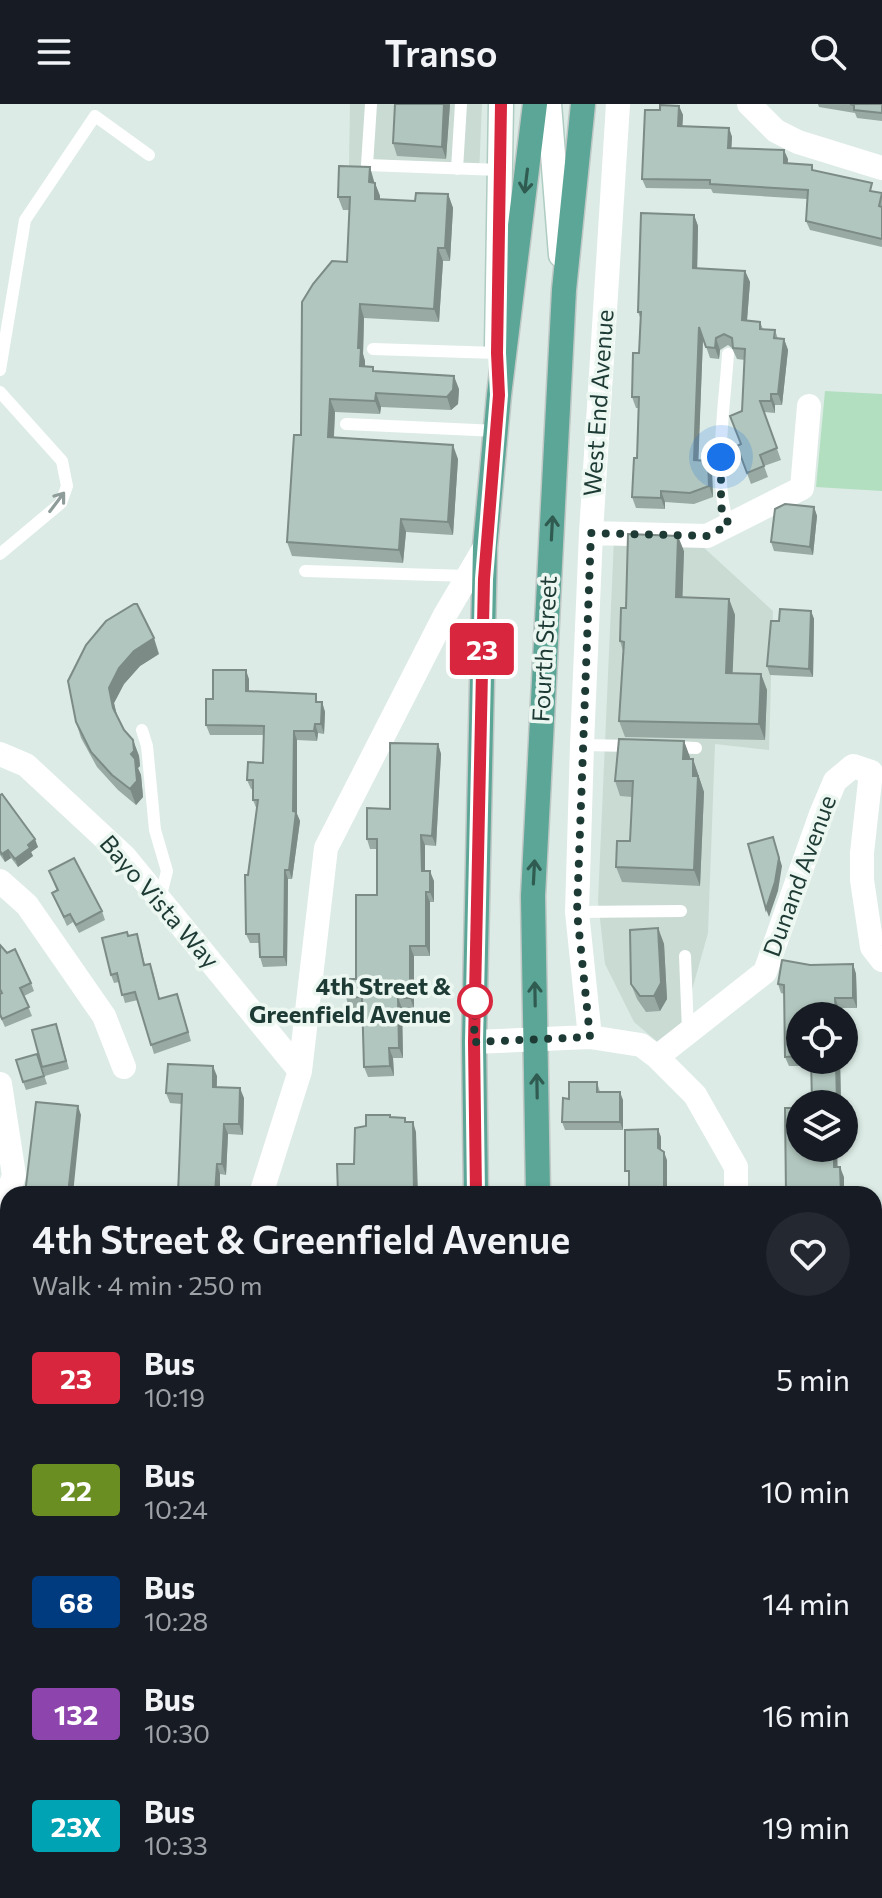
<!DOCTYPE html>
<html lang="en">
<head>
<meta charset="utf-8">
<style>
	:root { --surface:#171b24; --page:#242831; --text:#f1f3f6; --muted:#9ea1a6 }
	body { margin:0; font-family:Commissioner,sans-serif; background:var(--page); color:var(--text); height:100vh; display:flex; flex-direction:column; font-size:30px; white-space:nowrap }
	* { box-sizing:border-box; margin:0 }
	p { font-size:26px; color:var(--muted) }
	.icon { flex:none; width:44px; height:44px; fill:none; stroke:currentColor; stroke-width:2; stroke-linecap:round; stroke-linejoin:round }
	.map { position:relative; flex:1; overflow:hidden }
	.sheet { position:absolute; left:0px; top:1082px; width:882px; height:712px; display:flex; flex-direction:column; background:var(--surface); border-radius:24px 24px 0 0; box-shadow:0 2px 6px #0004 }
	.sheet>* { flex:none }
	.badge { padding:0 16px; border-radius:6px; font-size:28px; line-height:52px }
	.buttons { position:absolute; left:786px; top:898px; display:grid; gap:16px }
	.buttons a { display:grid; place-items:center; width:72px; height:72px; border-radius:50%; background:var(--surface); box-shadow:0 2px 6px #0004; font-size:40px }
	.you { position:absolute; width:40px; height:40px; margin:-20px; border:6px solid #fff; border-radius:50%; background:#1a73e8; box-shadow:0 0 0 12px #1a73e833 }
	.map>.badge { position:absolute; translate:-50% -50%; box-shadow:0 0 0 4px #fff }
	.round { display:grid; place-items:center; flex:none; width:84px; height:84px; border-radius:42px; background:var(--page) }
	.summary { display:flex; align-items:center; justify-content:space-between; height:136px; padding:0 32px }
	h1 { font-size:38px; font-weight:600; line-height:60px }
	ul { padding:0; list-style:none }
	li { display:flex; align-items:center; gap:24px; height:112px; padding:0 32px }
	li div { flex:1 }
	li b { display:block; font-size:30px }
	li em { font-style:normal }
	li .badge { min-width:88px; font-weight:700; text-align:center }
	header { display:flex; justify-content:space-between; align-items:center; height:104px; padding:0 32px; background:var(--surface); font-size:36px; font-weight:600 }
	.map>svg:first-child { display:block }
</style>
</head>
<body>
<header><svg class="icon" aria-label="menu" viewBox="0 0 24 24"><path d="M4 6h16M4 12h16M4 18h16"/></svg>Transo<svg class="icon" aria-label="search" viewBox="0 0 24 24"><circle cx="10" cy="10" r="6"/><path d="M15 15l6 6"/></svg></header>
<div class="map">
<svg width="882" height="1794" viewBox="0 0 882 1794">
	<rect width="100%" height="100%" fill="#dcebe5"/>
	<!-- built -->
	<path fill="#cadbd4" d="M350,0H482L479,71L349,62Z
		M614,435L701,441L773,507L769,646L715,640L708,829L682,922L660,940L634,918L605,860L598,797Z"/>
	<!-- green -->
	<path fill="#b2dfc0" d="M825,287L882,290V387L816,383Z"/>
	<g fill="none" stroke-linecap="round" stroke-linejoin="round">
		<defs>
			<path id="secondary" d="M549,0L561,151
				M497,242L501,0"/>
			<path id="primary" d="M476,1090L474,938L485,443L499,291L535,0
				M538,1090L533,792L564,186L583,0
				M489,1786L490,1794
				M551,1786L552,1794"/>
		</defs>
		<!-- secondary casing -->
		<use href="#secondary" stroke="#aeccc2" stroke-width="27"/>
		<!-- primary casing -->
		<use href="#primary" stroke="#c0c8c6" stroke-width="27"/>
		<!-- service -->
		<path stroke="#fff" stroke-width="12" d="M371,0L367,61L500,66
			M457,65L461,0
			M373,245L497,249
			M728,250C725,299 712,378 729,421
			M0,266L25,116L95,12L149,51
			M0,288L62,357L67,382L61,399L0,450
			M346,320L497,327
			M305,467L468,472
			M142,626L147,642L155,726L167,767L160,795
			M582,641L634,642
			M673,643L696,644
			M577,808L681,807
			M685,852L688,927
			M322,1786V1794"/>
		<!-- minor -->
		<path stroke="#fff" stroke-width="24" d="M749,0L776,27L798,38L882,64
			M591,429L707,432L802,384L809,302
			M0,650L26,661L125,753L300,967
			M0,777L27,801L104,912L124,963
			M590,933L577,808L582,641L591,429L618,0
			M474,938L590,933L641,941L657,953L695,991L736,1063V1090
			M657,953L765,868L821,710L835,677L853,662L871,668L862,749V776L872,843L882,856
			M0,980L14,1071L0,1114
			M261,1090L300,967L326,744L445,511L485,443
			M0,1422L8,1419
			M874,1443L882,1442
			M269,1786V1794
			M742,1786V1794"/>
		<!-- secondary -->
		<use href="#secondary" stroke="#fff" stroke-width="24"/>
		<!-- primary -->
		<use href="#primary" stroke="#5ba696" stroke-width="24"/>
	</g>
	<!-- wall -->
	<path fill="#98aaa3" d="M395,0H450L446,55L397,52L393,39Z
		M818,0H882V17L857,14L855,9L819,3Z
		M679,2L683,11L682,23L729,24L732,33L731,44L788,55L787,60L814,67L882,91V143L810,126L806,117L807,95L713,89L711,85L646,84L642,75L660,6Z
		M374,77L380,92V95L415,97L448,90L453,104L450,157H443L439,218L364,214L363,250L365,257V263L374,267L459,285L458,300L451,306L381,303L380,310L335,308L334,333L458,355L453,431L406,428L403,459L292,452L287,438L301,331L347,158L350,106H343L338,93Z
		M694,111L698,122L697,164L745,167L750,178L747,217L760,218L763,225L775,226L778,235H784L788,246L782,301H775V309L764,308L781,356L764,362L768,373L751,380L737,342L741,340L745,256L737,255L732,244L728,241L720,246L719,255L710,254L703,234L698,356L708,357L712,368L713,393L694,400L665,398V405L636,404L632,393L637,354L639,304H636L632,293L639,249L641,216L638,208Z
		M814,403L817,412L813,451L774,447L771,438Z
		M684,447L682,493L729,495L735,511L732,569L761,570L767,586L765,636L625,633L619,617L623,547L620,537L626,504Z
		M811,507L814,515L813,573L770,571L767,562L779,517Z
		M159,550L140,562L124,580L114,599L117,612L124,626L133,636L139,652L140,662L138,664L141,671L143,693L136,701L118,686L97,663L81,634L76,618L68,577Z
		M249,575V587L322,598L325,608L324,630L318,629L317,637L297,636V710L300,717L292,775H288L287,862L263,863L260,853V839H250L246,830L248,771L257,706L253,696V685H251L247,676L263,659L264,631H210L206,621L213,595Z
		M684,637L690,655H693L704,688L700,782L622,778L616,763L630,737L632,693L620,692L615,677Z
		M438,640L441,650L436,742L425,741V767L434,777V798H430V852H414V904H402L403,954H393L394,972L368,973L364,963L362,904H349L346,893L356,875L377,791V745H370L367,735Z
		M0,691L38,743L31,748L33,752L18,763L11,754L5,758L0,751Z
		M49,767L102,807L105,816L79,829L73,818L67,822L52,789L57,787Z
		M658,824L664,840L667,895L660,907L646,908L637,895L631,880Z
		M129,832L140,839L145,861L153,868L160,895L180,898L191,937L154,950L138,896L125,899L119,878L114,879L111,871Z
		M0,841L31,879L34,887L24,892L32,912L5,923L0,912Z
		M853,860L856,870L857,904H839L800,912V956H840L841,1000H801L812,997L811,962H789L785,953L784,890L781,889L778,880L810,861Z
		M59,928L69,965L45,972L42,963Z
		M37,950L47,980L26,986L23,978Z
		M217,972V983L244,994L243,1031L228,1030L226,1071L220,1070V1090H178L182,1000L170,999L166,989Z
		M597,978L600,988L623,996V1026H565L562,1018L569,995Z
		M8,1461V1513L0,1516V1487H2Z
		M882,1477V1520L874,1521V1478Z"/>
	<!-- shaded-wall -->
	<path fill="#7c8b85" d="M444,0H450L446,55L442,43Z
		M679,2L683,11L682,31L678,22Z
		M729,24L732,33L731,53L728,44Z
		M784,46L788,55L787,68L784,59Z
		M370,63L374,77V92L369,78Z
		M375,79L380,92V108L375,95Z
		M448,90L453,104L450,157L445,144Z
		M694,111L698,122L697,175L693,164Z
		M438,144L443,157L439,218L434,205Z
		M745,167L750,178L746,228L742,216Z
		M360,200L364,214L363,250L365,257V276L360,262L358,244Z
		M699,223L703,234L698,367L694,356Z
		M716,234L720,246L719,255L715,244Z
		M784,235L788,246L782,301L778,290Z
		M454,272L459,285L458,300L451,306L447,293Z
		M376,289L381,303L380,310L375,297Z
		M771,290L775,301V309L771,297Z
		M330,295L335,308L333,346L328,333Z
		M453,341L458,355L453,431L448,418Z
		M708,357L712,368L713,393L709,382Z
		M661,387L665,398V405L661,394Z
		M814,403L817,412L813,451L810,443Z
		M401,415L406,428L403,459L399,446Z
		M678,432L684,447L682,508L676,493Z
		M729,495L735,511L732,585L726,569Z
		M811,507L814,515L813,573L809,565Z
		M154,534L159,550L140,562L124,580L114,599L119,620L113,604L109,584L119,564L134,547Z
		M246,566L249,575V596L246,587Z
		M761,570L767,586L765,636L759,620Z
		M322,598L325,608L324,630L321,620Z
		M315,620L318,629L317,637L314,627Z
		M294,627L297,636V710L300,717L292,775L289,766L293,707Z
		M133,636L139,652L140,662L138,664L141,671L143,693L136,701L130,685Z
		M684,637L690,653L689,670L683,655Z
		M438,640L441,650L436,742L432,732Z
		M693,655L704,688L700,782L694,766Z
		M421,731L425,741V778L422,767Z
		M773,733L782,762L778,787L769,813L766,805Z
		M35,735L38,743L31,748L33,752L18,763L15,755L28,741Z
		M8,746L11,754L5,758L2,750Z
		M285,766L288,775L287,862L284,853Z
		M430,767L434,777V798L430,788Z
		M426,788L430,798V852L426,842Z
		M658,824L664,840L667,895L660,907L654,892Z
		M410,842L414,852V904L410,894Z
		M853,860L856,870L857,904L853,894Z
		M398,894L402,904L403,954L399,944Z
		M835,894L839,904V912H836Z
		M389,944L393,954L394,972L390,962Z
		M836,956H840L841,1000L837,999Z
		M213,962L217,972L216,993L213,983Z
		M240,984L244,994L243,1031L239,1020Z
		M620,988L623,996V1026L620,1018Z
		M78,1002L81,1011L73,1090H68Z
		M413,1018L416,1028L418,1090H414Z
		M224,1020L228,1030L226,1071L222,1060Z
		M658,1025L661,1033V1053L658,1044Z
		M834,1044H837L838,1073L834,1063Z
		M664,1048L667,1056V1090L664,1084Z
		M217,1060L220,1070V1090H215Z
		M840,1063L844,1073V1090H841Z
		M8,1206V1219L0,1228V1215Z
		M8,1382V1395L0,1401V1388Z
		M234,1786H238V1794H234Z"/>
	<!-- building -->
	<path fill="#b1c6be" stroke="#7c8b85" stroke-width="2" d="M395,0H444L442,43L393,39Z
		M850,0H882V9L854,6V1Z
		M660,1L679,2L678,22L729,24L728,44L784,46V59L812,61V66L872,79L870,87L882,89L879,102L882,103V135L806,117L808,86L710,80V76L642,75L645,6H660Z
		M339,62L370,63L369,78L375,79V95L415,97L416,89L448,90L445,144H438L434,205L360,200L358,244H361L360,262L373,263V267L454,272L453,286L447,293L376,289L375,297L330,295L328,333L453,341L448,418L401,415L399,446L287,438L294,331H301L302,198L313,180L332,157L347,158L350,93H338Z
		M641,109L694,111L693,164L745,167L742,216L760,218V225L775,226L774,234L784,235L778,290H771V297H760L777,344L760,351L764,362L747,369L737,342L741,340L730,312L742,307L745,245L733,244L732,234L724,230L716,234L715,244L706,243L699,223L694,356L708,357L709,382L690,389L661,387V394L632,393L634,354H637L639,293H632L633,249H639L641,208H638Z
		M785,400L814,403L810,443L771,438L775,405Z
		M628,430L678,432L676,493L729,495L726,569L761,570L759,620L619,617L624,538L620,537L621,504H626Z
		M134,500H137L154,534L134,547L119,564L109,584L113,604L124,626L133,636L134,647L131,650L135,655L137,677L130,685L112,671L91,648L76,618L68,577L86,541L106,517Z
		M780,505L811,507L809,565L767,562L771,517H779Z
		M213,566H246V587L316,590V598H322L321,620H315L314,627H294L293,707L296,708L289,766H285L284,853H260L259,830H246L245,771H248L258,696H253V676H247L248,658L263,659L264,622L206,621V595H213Z
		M619,635L684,637L683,655H693V672H698L694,766L616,763L617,737H630L633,677H615Z
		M390,639L438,640L432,732L421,731L422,767H430V788H426V842H410V894H398L399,944H389L390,962L364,963L362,893H346V875H356V791H377V735H367V704L390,705Z
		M2,690L35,735L28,741L30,744L15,755L8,746L2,750L0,747V691Z
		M773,733L779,754L775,778L766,805L748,740Z
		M74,754L102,807L76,821L70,810L64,813L52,789L58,786L49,767Z
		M658,824L661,879L654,892H640L631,880L630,826Z
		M127,828L128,832L137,830L144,861L150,860L159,895L177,890L188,928L151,941L135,888L122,891L117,869L111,871L102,834Z
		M0,841L7,849L15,845L31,879L20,884L29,903L2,915L0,910V890L2,889L0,885Z
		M782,856L810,861L853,860V894H835L836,912H800V952L785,953L784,881L778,880Z
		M56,920L66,957L42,963L32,926Z
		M37,950L44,972L23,978L16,956Z
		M811,956H836L837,999H833L834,1000H801V998L812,997Z
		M168,960L213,962V983L240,984L239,1020H224L222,1060H217L215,1090H178L182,990L166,989Z
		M569,978H597V988H620V1018H562L563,994L569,995Z
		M36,998L78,1002L68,1090H25Z
		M785,1004H800V1044H834V1063H840L841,1090H786Z
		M366,1011H390V1013L405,1014V1018H413L414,1090H338L337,1060H354L355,1024L366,1022Z
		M658,1025V1044L664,1048V1084H676V1090H629V1067H625V1026Z
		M8,1165V1206L0,1215V1179Z
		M8,1338V1382L0,1388V1344Z
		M8,1461V1502L0,1504V1487H2L0,1482V1464Z
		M882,1477V1511L874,1512V1478Z
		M187,1786H234V1794H187Z
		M358,1786H448V1794H358Z
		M660,1786H698V1788H701V1794H646V1789H660Z
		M797,1786H836V1794H793V1792H798Z"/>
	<!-- one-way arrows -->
	<defs><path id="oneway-shaft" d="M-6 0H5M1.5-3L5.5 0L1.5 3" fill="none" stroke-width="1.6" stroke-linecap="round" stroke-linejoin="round" transform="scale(2)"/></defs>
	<g stroke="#305b51">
		<use href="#oneway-shaft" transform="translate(526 77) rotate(97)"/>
		<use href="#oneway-shaft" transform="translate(552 424) rotate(-87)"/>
		<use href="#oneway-shaft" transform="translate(534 768) rotate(-87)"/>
		<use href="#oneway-shaft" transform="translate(535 890) rotate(-91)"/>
		<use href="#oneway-shaft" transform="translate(537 982) rotate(-91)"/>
	</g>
	<use stroke="#8e9d9a" href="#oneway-shaft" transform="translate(57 398) rotate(-53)"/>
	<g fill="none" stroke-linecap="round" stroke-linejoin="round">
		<defs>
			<path id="line" d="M476,1090L474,938L484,475L499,291L497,249L501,0"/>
		</defs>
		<!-- line casing -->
		<use href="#line" stroke="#fff" stroke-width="18"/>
		<!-- line -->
		<use href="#line" stroke="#d7263d" stroke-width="12"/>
		<!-- walk -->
		<path stroke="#1d3b34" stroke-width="8" stroke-dasharray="0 14.4" d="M475,897L474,938L590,933L577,808L591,429L707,432L729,421L721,403V353"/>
	</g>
	<!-- markers -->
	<circle fill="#fff" stroke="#d7263d" stroke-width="4" cx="475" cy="897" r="16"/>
	<g text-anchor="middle" stroke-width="7" stroke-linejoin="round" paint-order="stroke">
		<!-- street labels -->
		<g font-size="24" fill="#1d3b34" stroke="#edf7f2">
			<text transform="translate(599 299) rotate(-86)" y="8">West End Avenue</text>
			<text transform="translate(545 545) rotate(-87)" y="8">Fourth Street</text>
			<text transform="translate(800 772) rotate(-70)" y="8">Dunand Avenue</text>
			<text transform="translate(159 798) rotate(49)" y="8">Bayo Vista Way</text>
		</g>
		<!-- stop labels -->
		<g font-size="24" font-weight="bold" fill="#1d3b34" stroke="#edf7f2" text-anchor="end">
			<text x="451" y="891">4th Street &amp;<tspan x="451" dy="28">Greenfield Avenue</tspan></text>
		</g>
	</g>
</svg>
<div class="buttons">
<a><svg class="icon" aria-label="locate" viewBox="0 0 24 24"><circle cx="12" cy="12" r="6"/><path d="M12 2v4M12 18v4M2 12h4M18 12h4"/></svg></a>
<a><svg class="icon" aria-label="layers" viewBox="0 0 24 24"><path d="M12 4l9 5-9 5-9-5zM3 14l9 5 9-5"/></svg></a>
</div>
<div class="you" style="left:721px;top:353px"></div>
<b class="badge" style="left:482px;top:545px;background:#d7263d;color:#fff">23</b>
<section class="sheet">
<div class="summary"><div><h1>4th Street &amp; Greenfield Avenue</h1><p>Walk · 4 min · 250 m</p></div><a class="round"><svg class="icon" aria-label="heart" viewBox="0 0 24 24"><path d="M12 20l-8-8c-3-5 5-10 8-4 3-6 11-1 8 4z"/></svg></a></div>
<ul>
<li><span class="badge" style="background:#d7263d;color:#fff">23</span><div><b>Bus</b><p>10:19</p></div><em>5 min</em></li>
<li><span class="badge" style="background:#6b8e23;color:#fff">22</span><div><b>Bus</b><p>10:24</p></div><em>10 min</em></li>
<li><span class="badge" style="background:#003b80;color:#fff">68</span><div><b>Bus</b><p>10:28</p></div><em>14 min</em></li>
<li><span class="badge" style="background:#8e44ad;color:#fff">132</span><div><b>Bus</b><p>10:30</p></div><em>16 min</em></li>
<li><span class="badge" style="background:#00a3b4;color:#fff">23X</span><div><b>Bus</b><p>10:33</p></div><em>19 min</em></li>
</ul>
</section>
</div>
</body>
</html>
